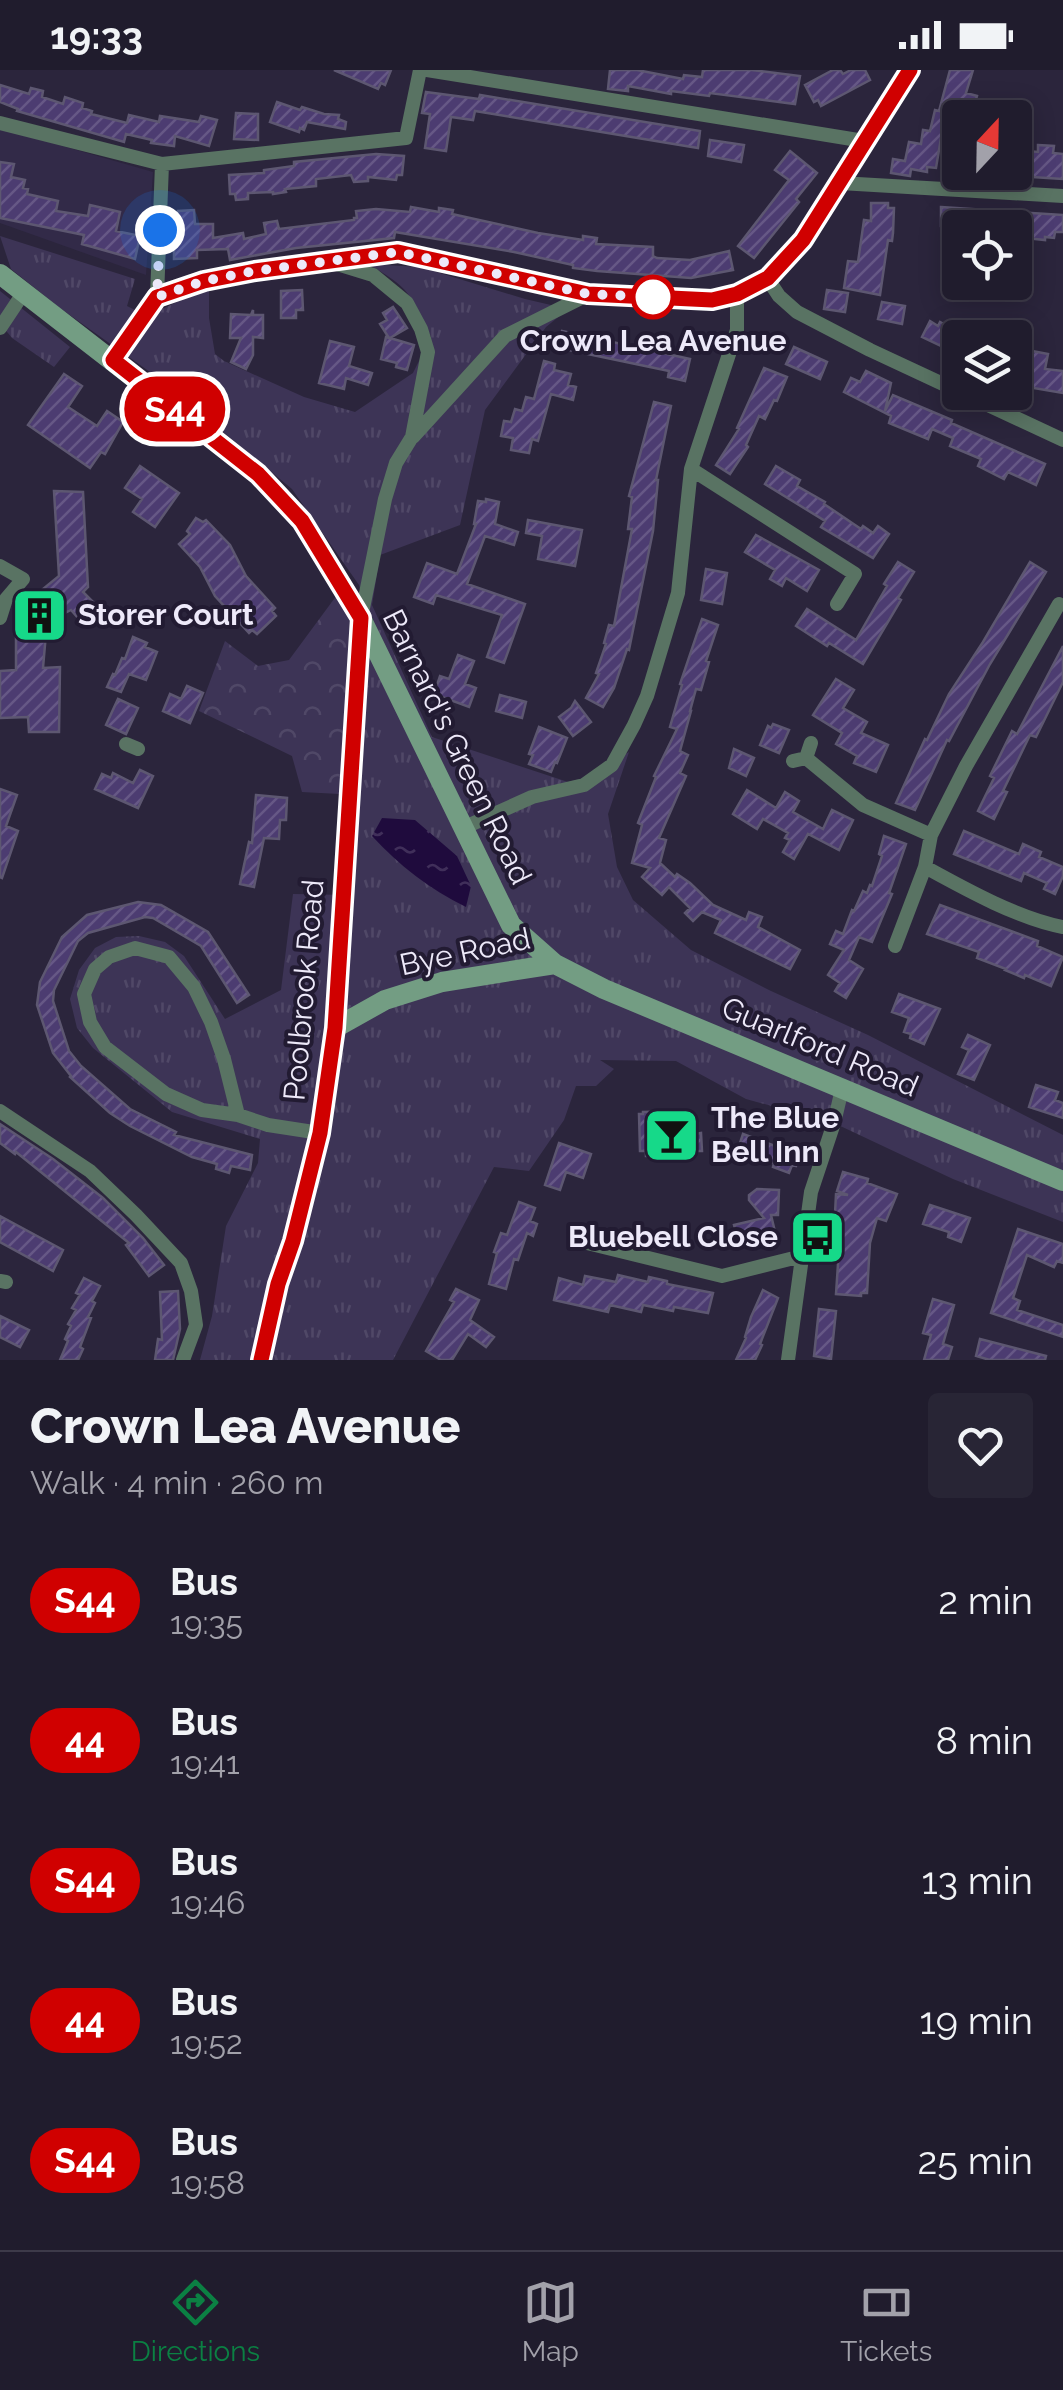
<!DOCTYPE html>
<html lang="en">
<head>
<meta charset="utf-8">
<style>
	:root { --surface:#201c2d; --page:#282535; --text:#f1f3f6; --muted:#a2a1aa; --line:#3d3a49; --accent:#0b8043 }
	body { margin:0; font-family:Raleway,sans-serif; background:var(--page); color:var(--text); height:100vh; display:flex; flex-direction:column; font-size:38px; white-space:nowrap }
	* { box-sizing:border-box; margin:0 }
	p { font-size:32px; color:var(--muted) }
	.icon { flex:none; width:55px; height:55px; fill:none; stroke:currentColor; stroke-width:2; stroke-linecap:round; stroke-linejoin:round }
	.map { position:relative; height:1290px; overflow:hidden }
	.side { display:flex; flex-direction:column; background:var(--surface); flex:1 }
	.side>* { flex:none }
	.badge { padding:0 20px; border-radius:32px; font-size:35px; line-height:65px }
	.needle { width:65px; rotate:22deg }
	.fabs { position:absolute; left:942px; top:30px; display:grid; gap:20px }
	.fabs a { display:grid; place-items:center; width:90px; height:90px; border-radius:10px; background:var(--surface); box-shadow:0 5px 25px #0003,0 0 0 2px var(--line); font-size:50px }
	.you { position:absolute; width:50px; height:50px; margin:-25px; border:8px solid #fff; border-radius:50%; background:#1a73e8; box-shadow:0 0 0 15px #1a73e833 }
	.map>.badge { position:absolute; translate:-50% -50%; box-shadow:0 0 0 5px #fff }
	.round { display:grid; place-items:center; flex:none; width:105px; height:105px; border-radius:10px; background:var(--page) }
	.summary { display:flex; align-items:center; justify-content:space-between; height:170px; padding:0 30px }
	h1 { font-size:48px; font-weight:800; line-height:75px }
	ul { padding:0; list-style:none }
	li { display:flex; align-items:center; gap:30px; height:140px; padding:0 30px }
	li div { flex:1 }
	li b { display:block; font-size:38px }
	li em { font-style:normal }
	li .badge { min-width:110px; font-weight:700; text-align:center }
	.status { display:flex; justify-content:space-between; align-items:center; height:70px; padding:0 50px; background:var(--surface); direction:ltr }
	.status svg { height:28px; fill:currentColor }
	.menu { display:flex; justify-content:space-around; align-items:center; height:140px; border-top:2px solid var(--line); background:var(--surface); font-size:28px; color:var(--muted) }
	.menu a { display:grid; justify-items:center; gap:5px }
	.menu .selected { color:var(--accent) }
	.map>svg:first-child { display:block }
</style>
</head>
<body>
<div class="status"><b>19:33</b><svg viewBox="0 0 49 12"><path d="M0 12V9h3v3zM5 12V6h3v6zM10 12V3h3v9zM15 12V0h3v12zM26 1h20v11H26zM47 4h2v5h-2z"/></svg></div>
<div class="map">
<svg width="1063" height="1290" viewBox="0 0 1063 1290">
	<defs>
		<pattern id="grass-tufts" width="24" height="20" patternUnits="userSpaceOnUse" patternTransform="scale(2.5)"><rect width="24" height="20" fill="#3d3456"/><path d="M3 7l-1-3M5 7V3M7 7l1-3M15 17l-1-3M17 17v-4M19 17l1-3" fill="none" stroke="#504867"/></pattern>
		<pattern id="forest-crowns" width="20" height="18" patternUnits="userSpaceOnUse" patternTransform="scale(2.5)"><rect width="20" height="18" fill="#3d3456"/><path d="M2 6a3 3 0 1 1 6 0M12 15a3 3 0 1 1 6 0" fill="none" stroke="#504867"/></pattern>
		<pattern id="water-ripples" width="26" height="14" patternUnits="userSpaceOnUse" patternTransform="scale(2.5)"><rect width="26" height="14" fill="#1f0b3d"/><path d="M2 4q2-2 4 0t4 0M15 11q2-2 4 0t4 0" fill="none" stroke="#402f5a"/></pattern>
		<pattern id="building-hatch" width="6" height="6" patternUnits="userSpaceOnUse" patternTransform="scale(2.5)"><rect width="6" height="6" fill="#4c3c71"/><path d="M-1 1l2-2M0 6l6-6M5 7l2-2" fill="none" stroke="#665886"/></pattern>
	</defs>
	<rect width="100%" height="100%" fill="#2b253c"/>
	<!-- built -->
	<path fill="#322a48" d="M0,58L153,102L146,205L0,153Z"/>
	<!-- grass -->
	<path fill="url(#grass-tufts)" d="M0,166L135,209L127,236L147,246L209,217V248L215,284L224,291L304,327L355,342L413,303L431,267C412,226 409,216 367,194L420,197L525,229L568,239L546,257L485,340L460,455L380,485L372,535L432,667L568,712L584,708L629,682L608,744L617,797L633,830L691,880L771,921L868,965L1063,1065V1152L953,1109L834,1053L746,1029L676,991L600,990L614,999L596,1016H576L564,1050L529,1101L494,1097L393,1290H200L212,1246L226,1156L258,1093L260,1069L172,1042L93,978L77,958L70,929L79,900L95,878L116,867L139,866L165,872L184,886L225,949L281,920L293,824L347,825L368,556L359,515L292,419L157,307L60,238L11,199Z
		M0,221L70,277L54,297L12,268L0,253Z"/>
	<!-- forest -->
	<path fill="url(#forest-crowns)" d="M337,525L352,549L340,724L302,722L292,686L199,641L225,571L258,596L289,590Z"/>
	<!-- water -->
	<path fill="url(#water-ripples)" d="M382,748L415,750L457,786L471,816L466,837C429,819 400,796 372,766Z"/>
	<!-- building -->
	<path fill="url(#building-hatch)" stroke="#5d5771" stroke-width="2.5" d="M334,0H391L385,15L381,13L378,19Z
		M610,0H637L683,9L684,5L702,7L703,0H752L800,6L795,34L710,23L709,26L671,21V24L628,16V21L608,19Z
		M833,0H840L843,4L851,0H865L870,10L821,36L818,30L814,32L805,15Z
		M950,0H973L966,23L977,26L971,48L952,43L948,63L942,62L936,98L927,97V102L911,99L910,106L891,103L893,89L905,91L909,72L921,74L923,60L930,61L935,40L939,41Z
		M0,15L29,24L31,18L43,21L42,27L63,34L65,27L83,33L82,38L92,41L91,44L127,53L129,45L159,52L160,46L199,52L201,46L217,50L209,76L175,66L174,76L151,73L152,70L126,64L124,72L17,41L18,39L0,32Z
		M426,22L479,29L480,25L700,61L698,78L475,41L473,50L451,47L446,81L425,78L430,44L422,43Z
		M277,32L300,40L302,37L324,44L339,45L338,49L346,52L345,59L307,52L304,60L300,58L299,62L270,52Z
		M236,43L258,44V70L234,69Z
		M710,70L744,75L741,92L708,86Z
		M1038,75L1054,76L1053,83L1063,84V109L1015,106L1017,80L1038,82Z
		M790,81L817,103L796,129L799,132L754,188L738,176L789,110L775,100Z
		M376,84L404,86L402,105H397L396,110L368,107V111L354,112L351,105L316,109V116L285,119L286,122L273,124V122L248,123V129L236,130L235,124H230L229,105L264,103V100L294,96V92Z
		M0,92L14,94L11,107L25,110L23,118L28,119L27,124L58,131L56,141L88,146L90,135L120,142L116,161L140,166L135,189L82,174L84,165L0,148Z
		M871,133H888V138H894L893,163L892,171L888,170L880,225L844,218L848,191L858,192L864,150L871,151Z
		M411,137L439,142V138L453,140L452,144L538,163L583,170V166L597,168L596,174L653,177V186L657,188L690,190L729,181L733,200L691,208L597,201L573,198V195L514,182L395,162L394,168L296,178L230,190L228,179L197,180V188L174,189V169H179L178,141L194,140L195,154H213V168L243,163L244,169L266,164L264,153L277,151L279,159L354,150V148H357L356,141L376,139L410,142Z
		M941,137L1063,145V162H1055L1054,168L1045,167V170L1015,167V158H960V170L947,169V156H941Z
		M302,220L303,240H296V248H281V221Z
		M827,220L848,223L845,242L824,239Z
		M882,232L905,236L902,254L878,249Z
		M393,237L407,258L390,268L414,275L407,300L396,297L397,293L381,289L386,267L389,268L380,254L387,250L383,243Z
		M253,240V245H263V268L253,267V285L246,299L231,292L241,268H230L231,244L251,245Z
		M930,251L938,256L940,252L960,263V285L922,267Z
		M562,261L690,289L685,311L668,307L669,301L559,278Z
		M330,271L354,277L349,296L372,303L368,315L346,308L344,319L319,313Z
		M794,277L827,292L820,309L786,294Z
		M1027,280L1048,284L1045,299L1063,301V323L1016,315L1015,292L1025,293Z
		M544,291L555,294L554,300L571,304L568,315L576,317L573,330L551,324L538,371L532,369L529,383L511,380L513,368L501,366L504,351L511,352L515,339L522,341L526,327L534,329Z
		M764,298L787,307L777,331L774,330L765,349L759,346L746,375L748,377L730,404L716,395L739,359L737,358Z
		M866,301L891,313L885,341L893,325L952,350L951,353L1045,394L1036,415L1008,402L1004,409L978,396L981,389L950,376L953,368L932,359L928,369L889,353L891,346L844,322L851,308L860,312Z
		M64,304L82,316L68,337L97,356L107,341L123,352L105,384L101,382L90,398L28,355Z
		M654,332L671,336L656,410H658L653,461L629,580L627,579L614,618L603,637L586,628L599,604L596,603L606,574L604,573L609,555L614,556L632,459H628L632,427L629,426Z
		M140,396L179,423L155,457L133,442L142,429L125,418Z
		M776,396L800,410L797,416L825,432L824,434L861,459L863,456L873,463L878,456L889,464L873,488L821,457L825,451L765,414Z
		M54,421L83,422L88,517L83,522L96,535L79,549L71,540L47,552L43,598L60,597L59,662H29L28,647L0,648V601L16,600V541L59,506Z
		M486,429L499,432L495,454L518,462L514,475L485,466L467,514L525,534L504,593L487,587L502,545L436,525L433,534L414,527L427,493L457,504L476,454H474L478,431L486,432Z
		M196,448L203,452L206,450L230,475L246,506L275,538L272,541L276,546L257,564L252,560L249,563L215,526L200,497L179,474L190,464L187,461Z
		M528,450L582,460L575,496L538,489L542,466L526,463Z
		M756,465L819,500L807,521L786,508L782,516L770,509L775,500L745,482Z
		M898,492L914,502L898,528L901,530L863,594L829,573L827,576L796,556L807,539L856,570L887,516L884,514Z
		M1030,492L1046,502L990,594L949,671L947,670L915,740L896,733L925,669L927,670L949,624L983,572Z
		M706,499L727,503L722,534L701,530Z
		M702,549L718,555L706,591L709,592L701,620L696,619L690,641H691L680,681L688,685L680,703L686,706L659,768L666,770L660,793L675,807L677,804L690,813L713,835L746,850L749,842L762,847L758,857L800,880L790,899L715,863L721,850L702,842L693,851L685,843L690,838L669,817L662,825L642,807L650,798L632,793L642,755L638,753L656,707L654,706L677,659L670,657L682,615L680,614Z
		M133,567L147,573L145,577L157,582L146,610L129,604L121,622L107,617L113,604L115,605L122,588L125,589Z
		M1063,576V612L1036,667L1030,665L1003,721L1007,722L994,749L978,741L994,708L990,706L1012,661L1017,664Z
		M458,585L474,591L465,614L476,618L469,637L434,624L440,606L449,609Z
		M836,609L854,620L843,638L867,652L861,663L888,675L876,702L854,693L857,686L836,674L842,663L813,645Z
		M187,616L203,623L190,653L163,641L170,624L181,629Z
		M500,625L526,632L522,648L496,641Z
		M118,629L138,638L126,664L106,655Z
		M575,631L591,652L573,666L559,647L571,638Z
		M773,654L789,660L779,683L760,675L768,656L771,658Z
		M539,657L567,668L557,693L555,692L551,702L529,694L533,685L529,684Z
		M734,679L754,688L746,706L729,698Z
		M140,700L153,706L138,738L95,719L102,704L111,708L113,703L133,713Z
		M0,719L17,725L6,756L18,761L2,808L0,807Z
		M747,720L776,738L785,722L799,731L793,742L823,759L832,740L853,750L839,780L808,764L794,789L783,782L790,770L785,768L788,763L763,749L757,759L733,744Z
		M256,725L287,728L286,750H280L279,769L264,768L254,817L240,814L249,772L252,773Z
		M964,761L1019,784L1023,774L1041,782L1039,787L1063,797V806L1055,824L1044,819L1047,813L1024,803L1021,811L954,784Z
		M884,766L906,774L889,823L892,824L872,872L859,867L849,890L863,899L846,928L835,921L840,913L828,905L844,880L830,874L836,861L843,864L852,840L854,841L863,821L867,823L870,815L872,816L882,786L879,784Z
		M138,832L161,835L208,862L249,925L237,933L201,876L153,848L145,847L88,863L78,871L54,920L53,931L69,981L81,996L130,1039L176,1062L174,1065L252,1085L250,1100L231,1096L229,1103L216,1099L217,1094L192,1087L130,1056L110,1043L70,1007L71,1006L53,983L37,935L40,912L62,867L87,845Z
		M940,835L1038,871L1037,876L1063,887L1051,916L1025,905L1024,908L1005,900L1006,899L977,888L979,882L927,864Z
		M899,924L940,939L924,974L910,968L911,964L904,962L909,948L892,942Z
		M968,965L990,975L974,1010L958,1004L969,980L962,977Z
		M1036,1015L1058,1022L1055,1030L1063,1033V1048L1029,1037Z
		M683,1041V1056L694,1055L695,1064L701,1063L702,1081H685V1085L646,1086V1081H640L639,1044H643V1042Z
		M0,1054L53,1089L103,1128L143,1168L164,1195L149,1206L126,1175L129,1173L16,1082L15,1084L0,1073Z
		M743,1064L775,1076L776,1072L802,1081L796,1096L792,1095L789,1103L773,1097L774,1093L746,1082L747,1079L739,1076Z
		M559,1073L591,1084L583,1108L566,1102L560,1120L545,1115Z
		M843,1102L868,1109L867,1113L897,1124L886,1151L877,1148L870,1173L867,1223H861V1226L836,1224L840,1164H834L836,1124L848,1125L837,1121Z
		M757,1119L779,1120L778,1145H771L777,1170L747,1177L744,1165L737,1167L734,1155L764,1148L749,1130V1125Z
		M519,1132L535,1138L530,1151L537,1154L533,1166L527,1163L518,1190L514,1189L506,1219L489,1214L497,1183L494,1182L501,1163L507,1165Z
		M930,1135L970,1148L961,1172L948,1167L949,1162L923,1154Z
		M0,1146L63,1180L53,1201L0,1172Z
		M1018,1159L1063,1174V1193L1057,1191L1054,1197L1027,1185L1013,1228L1020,1231L1017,1240L1063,1255V1267L991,1243Z
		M618,1205L648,1212L649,1207L667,1211V1214L713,1223L708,1243L674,1237L673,1241L643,1235L641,1242L610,1235L608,1242L554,1230L559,1208L583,1215L585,1206L616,1212Z
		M84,1208L100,1216L92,1231L95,1233L88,1247L91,1248L80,1277L83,1279L78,1290H60L68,1271L65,1269L71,1256L68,1254L76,1240L72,1238L80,1225L76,1223Z
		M456,1219L479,1230L470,1250L494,1267L486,1277L468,1264L452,1290H441L426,1281L454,1232L450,1230Z
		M763,1220L778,1228L760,1274L762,1275L755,1290H736L746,1268L745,1267L751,1247Z
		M178,1221L180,1259L173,1290H155L158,1269L162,1270L160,1222Z
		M933,1229L954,1235L943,1274L952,1277L948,1290H924L931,1265L923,1263Z
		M819,1239L836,1241L831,1289L814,1286Z
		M0,1246L29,1260L20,1277L0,1267Z
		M980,1269L1046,1286L1045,1290H990L976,1286Z"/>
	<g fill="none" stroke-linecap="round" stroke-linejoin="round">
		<!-- minor -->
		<path stroke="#597363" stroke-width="14" d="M427,0L864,71
			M0,53L162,94
			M840,113L1063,126
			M334,193L373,205L407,233L421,259L428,282L412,367L396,393L385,429L361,548
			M767,208L779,226L797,242L870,280L1063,370
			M157,227L162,94L406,68L420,0
			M0,258L24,222
			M113,289L157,227L204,211L255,201L398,182L588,224L712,230L737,224L767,208L803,170L910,0
			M413,367L505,266L587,225
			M691,399L855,504L837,534
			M0,496L23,509L6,529L0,548
			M1059,534L966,696L931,765L925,797C965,819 1019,849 1063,857
			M126,674L138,679
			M806,688L811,673
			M793,691L806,688L863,735L931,765
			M463,758L532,727L584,715L612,695L634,655L647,626L678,523L691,399L737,260V224
			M895,876L925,797
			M0,1041L90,1101L136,1145L181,1193L191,1221L196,1255L183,1290
			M238,1045L224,989L211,952L194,917L169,887L135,878L109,887L95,899L84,924L90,952L105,977L166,1024L202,1040L238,1045L268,1055L320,1063
			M583,1172L722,1206L802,1186
			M0,1211L6,1212
			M788,1290L811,1122L834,1053L842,1019"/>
		<!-- secondary -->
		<path stroke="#739d83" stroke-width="20" d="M0,204L258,404L302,451L361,548L511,855L555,894L604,919L1063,1111
			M335,958L385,930L442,912L555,894
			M261,1290L278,1214L293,1171L320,1063L335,958L361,550"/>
	</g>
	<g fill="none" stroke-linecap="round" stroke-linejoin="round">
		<defs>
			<path id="line" d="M261,1290L278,1214L293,1171L320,1063L335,958L361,548L302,451L258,404L113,290L157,227L204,211L255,201L398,182L588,224L712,230L737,224L768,208L803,170L910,0"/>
		</defs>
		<!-- line casing -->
		<use href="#line" stroke="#fff" stroke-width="22"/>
		<!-- line -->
		<use href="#line" stroke="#d00000" stroke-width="15"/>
		<!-- walk -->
		<path stroke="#ede9f9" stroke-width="10" stroke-dasharray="0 18" d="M160,160L157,227L204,211L255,201L398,182L588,224L653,227"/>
	</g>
	<!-- icons -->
	<defs>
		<symbol id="building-square" viewBox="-11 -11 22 22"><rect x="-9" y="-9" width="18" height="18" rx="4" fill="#16d989" stroke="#221b32"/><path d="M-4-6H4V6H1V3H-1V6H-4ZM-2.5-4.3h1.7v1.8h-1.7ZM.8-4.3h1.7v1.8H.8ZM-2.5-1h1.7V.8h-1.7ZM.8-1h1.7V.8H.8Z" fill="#111"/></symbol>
		<symbol id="bar-square" viewBox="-11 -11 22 22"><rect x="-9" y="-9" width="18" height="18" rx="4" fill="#16d989" stroke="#221b32"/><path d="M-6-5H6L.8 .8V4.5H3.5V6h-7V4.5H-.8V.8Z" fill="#111"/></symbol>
		<symbol id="bus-square" viewBox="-11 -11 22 22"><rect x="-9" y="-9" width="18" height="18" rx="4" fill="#16d989" stroke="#221b32"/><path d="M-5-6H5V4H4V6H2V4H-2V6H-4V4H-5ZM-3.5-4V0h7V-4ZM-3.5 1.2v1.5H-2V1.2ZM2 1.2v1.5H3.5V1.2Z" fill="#111"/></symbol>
	</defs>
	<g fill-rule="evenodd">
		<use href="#building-square" x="8" y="514" width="63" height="63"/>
		<use href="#bar-square" x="640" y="1034" width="63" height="63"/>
		<use href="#bus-square" x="786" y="1136" width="63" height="63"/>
	</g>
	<!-- markers -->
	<circle fill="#fff" stroke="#d00000" stroke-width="5" cx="653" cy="227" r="20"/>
	<g text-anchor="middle" stroke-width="8" stroke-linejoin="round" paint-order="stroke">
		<!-- stop labels -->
		<g font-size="30" font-weight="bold" fill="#ede9f9" stroke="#221b32">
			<text x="653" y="281">Crown Lea Avenue</text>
		</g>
		<!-- poi labels -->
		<g font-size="30" font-weight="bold" fill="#ede9f9" stroke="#221b32" text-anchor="start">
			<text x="78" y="555">Storer Court</text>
			<text x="711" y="1058">The Blue<tspan x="711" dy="34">Bell Inn</tspan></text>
			<text x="778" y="1177" text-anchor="end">Bluebell Close</text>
		</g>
		<!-- street labels -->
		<g font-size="30" fill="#ede9f9" stroke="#221b32">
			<text transform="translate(457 677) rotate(64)" y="10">Barnard's Green Road</text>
			<text transform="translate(465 882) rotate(-12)" y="10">Bye Road</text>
			<text transform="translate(304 920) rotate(-85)" y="10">Poolbrook Road</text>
			<text transform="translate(820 977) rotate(23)" y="10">Guarlford Road</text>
		</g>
	</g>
</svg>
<div class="fabs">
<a><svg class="needle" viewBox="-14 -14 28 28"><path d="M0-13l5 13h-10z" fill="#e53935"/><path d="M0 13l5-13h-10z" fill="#a2a1aa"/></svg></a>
<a><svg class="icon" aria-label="locate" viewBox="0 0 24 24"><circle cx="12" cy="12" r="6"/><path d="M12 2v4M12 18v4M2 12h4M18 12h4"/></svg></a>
<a><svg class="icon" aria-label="layers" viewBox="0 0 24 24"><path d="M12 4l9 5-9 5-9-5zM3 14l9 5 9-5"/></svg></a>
</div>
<div class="you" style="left:160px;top:160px"></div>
<b class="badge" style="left:175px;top:339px;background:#d00000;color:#fff">S44</b>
</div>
<section class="side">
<div class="summary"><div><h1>Crown Lea Avenue</h1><p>Walk · 4 min · 260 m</p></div><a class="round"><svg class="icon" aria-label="heart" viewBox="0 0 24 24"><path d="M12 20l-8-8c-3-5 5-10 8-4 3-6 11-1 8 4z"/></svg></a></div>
<ul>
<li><span class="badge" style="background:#d00000;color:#fff">S44</span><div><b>Bus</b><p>19:35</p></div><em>2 min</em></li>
<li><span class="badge" style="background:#d00000;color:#fff">44</span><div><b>Bus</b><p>19:41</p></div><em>8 min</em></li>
<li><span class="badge" style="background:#d00000;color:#fff">S44</span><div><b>Bus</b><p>19:46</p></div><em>13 min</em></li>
<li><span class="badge" style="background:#d00000;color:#fff">44</span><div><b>Bus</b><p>19:52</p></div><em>19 min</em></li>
<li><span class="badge" style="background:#d00000;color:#fff">S44</span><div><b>Bus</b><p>19:58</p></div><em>25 min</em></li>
</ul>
</section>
<nav class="menu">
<a class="selected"><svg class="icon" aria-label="directions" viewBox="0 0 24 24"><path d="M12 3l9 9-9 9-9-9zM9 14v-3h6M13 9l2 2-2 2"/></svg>Directions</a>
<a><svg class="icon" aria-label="map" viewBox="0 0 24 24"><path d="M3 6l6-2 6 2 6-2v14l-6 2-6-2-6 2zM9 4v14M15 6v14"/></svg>Map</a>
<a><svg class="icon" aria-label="tickets" viewBox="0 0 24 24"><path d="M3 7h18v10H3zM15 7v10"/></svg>Tickets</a>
</nav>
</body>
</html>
